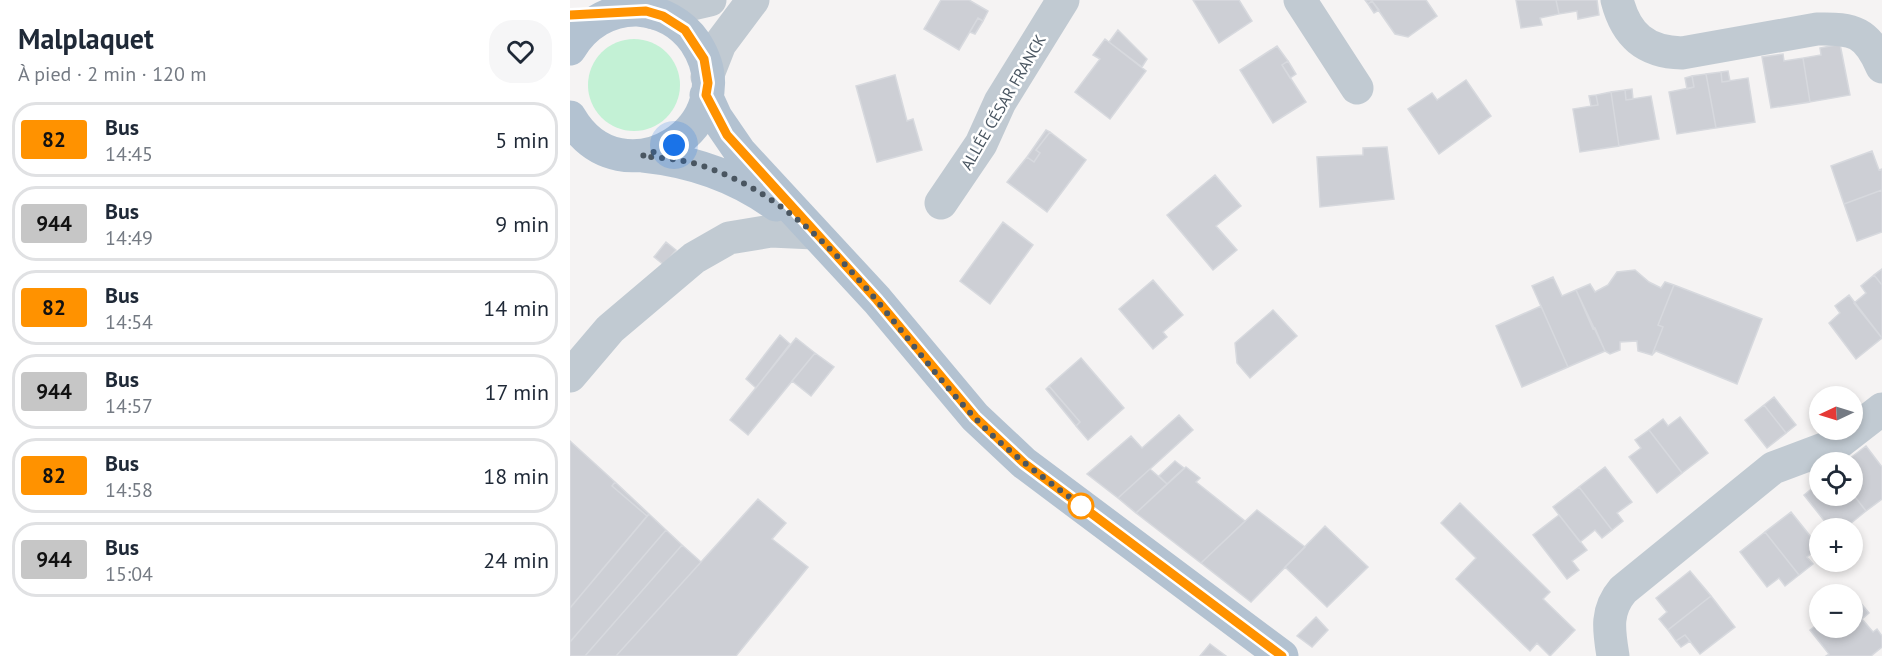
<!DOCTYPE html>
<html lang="fr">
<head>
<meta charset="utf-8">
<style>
	:root { --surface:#fff; --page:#f6f6f7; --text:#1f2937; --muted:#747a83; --line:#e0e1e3 }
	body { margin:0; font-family:"PT Sans",sans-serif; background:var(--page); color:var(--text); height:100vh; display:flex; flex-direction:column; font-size:22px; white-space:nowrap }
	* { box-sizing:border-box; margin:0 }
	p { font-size:20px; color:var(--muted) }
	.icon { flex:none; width:33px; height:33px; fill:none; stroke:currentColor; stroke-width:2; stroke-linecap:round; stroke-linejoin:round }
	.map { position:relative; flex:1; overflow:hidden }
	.side { display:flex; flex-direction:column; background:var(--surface); width:570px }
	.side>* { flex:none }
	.badge { padding:0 12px; border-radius:4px; font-size:21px; line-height:39px }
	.needle { width:39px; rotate:266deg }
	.buttons { position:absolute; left:1239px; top:386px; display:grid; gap:12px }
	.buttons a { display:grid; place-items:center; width:54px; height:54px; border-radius:50%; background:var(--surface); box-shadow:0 3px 9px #0003; font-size:30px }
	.you { position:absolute; width:30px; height:30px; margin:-15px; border:4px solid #fff; border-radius:50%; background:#1a73e8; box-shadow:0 0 0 9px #1a73e833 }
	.map>.badge { position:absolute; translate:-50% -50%; box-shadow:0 0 0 3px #fff }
	.round { display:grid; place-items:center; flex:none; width:63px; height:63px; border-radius:24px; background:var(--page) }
	.headline { display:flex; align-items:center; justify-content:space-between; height:102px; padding:0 18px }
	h1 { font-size:28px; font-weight:700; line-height:45px }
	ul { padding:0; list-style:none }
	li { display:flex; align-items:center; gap:18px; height:75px; margin:0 12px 9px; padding:0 6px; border:3px solid var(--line); border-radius:24px }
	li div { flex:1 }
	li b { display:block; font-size:22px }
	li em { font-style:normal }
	li .badge { min-width:66px; font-weight:700; text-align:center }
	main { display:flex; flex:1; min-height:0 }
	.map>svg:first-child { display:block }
</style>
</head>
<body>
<main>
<section class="side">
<div class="headline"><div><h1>Malplaquet</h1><p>À pied · 2 min · 120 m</p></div><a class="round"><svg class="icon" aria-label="heart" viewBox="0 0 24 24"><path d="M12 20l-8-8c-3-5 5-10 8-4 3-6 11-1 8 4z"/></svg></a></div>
<ul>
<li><span class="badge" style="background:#ff9200;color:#111">82</span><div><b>Bus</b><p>14:45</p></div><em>5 min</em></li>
<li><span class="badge" style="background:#c6c6c6;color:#111">944</span><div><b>Bus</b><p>14:49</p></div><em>9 min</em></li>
<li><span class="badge" style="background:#ff9200;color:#111">82</span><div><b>Bus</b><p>14:54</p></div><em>14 min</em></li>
<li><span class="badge" style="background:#c6c6c6;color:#111">944</span><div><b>Bus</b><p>14:57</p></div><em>17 min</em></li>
<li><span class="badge" style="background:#ff9200;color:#111">82</span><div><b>Bus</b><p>14:58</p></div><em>18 min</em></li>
<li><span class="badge" style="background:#c6c6c6;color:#111">944</span><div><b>Bus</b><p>15:04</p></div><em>24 min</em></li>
</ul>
</section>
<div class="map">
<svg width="1312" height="656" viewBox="0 0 1312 656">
	<rect width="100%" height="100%" fill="#f5f3f3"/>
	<!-- green -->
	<path fill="#c3f1d5" d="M18 85a46 46 0 1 1 92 0a46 46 0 1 1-92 0Z"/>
	<!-- building -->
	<path fill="#cdcfd5" stroke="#d7d9de" stroke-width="1.5" d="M371,0H399L418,11L413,21L408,18L389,50L354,29Z
		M623,0H669L682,21L649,43Z
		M795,0H856L867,16L838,37L825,34L802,1L798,4Z
		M946,0H986L989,14L970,18L972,25L951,28Z
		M986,0H1027L1029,15L1008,19L1007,11L989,14Z
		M802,1L809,10L804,13L798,4Z
		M408,18L413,21L405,34L400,32Z
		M548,30L577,59L572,67L539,42Z
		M535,39L576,71L540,119L505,92L530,59L523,55Z
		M1270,44L1280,95L1240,102L1233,58L1251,55L1250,48Z
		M707,46L718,61L712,65L736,102L703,123L670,70Z
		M1213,54L1214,61L1233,58L1240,102L1201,108L1192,57Z
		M718,61L726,74L720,78L712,65Z
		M1158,71L1160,81L1152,82L1151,72Z
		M1151,72L1152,82L1178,78L1185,122L1146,128L1136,74Z
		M1136,74L1146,128L1107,134L1099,92L1124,87L1122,76Z
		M325,75L337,121L343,119L352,150L307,162L286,86Z
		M1122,76L1124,87L1117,89L1115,78Z
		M896,80L921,116L869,154L838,109L862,93L867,100Z
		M1062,89L1063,99L1056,100L1055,90Z
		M1055,90L1056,100L1081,96L1089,139L1049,146L1041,92Z
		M1041,92L1049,146L1010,152L1003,109L1028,105L1026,95Z
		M1026,95L1028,105L1021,106L1019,96Z
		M476,130L480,132L466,150L470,153L464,162L457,157Z
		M480,132L516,160L477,212L437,182L457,157L464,162L470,153L466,150Z
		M817,147L824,199L750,207L747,157L793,155V148Z
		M1302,151L1309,170L1312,169V190L1274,204L1261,166Z
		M645,175L671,206L646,226L667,250L643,270L597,215Z
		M1312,190V232L1287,241L1274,204Z
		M433,222L463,245L420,304L390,281Z
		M96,242L106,250L94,265L84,257Z
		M1312,269V285L1304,275Z
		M1065,270L1079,282L1091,288L1095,282L1104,285L1088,325L1093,327L1082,355L1068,351L1067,341L1050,342V350L1040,354L1035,351L1025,328L1023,329L1006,290L1020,284L1025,292L1038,285L1047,272Z
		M1304,275L1312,285V338L1284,303L1296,293L1291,286Z
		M983,277L992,296L1006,290L1035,351L998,367L962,286Z
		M583,280L613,315L593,332L597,337L583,349L549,309Z
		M1104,285L1192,319L1167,384L1086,351L1082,355L1093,327L1088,325Z
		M1279,295L1312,338L1286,359L1259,323L1270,313L1265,306Z
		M971,306L998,367L952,387L926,326Z
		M703,310L727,336L680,378L667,363L665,343Z
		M210,335L220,344L186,388L176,379Z
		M226,338L245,353L178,435L160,420Z
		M245,353L264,367L241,396L222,381Z
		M511,358L554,408L518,440L506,426L510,422L479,386Z
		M479,386L510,422L506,426L476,389Z
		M1204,397L1226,425L1216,433L1194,405Z
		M1194,405L1216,433L1197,448L1175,420Z
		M609,415L623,430L548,498L517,474L561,436L572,448Z
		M1110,417L1138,453L1112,473L1079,430L1093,419L1098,426Z
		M1079,430L1112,473L1087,493L1059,457L1071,448L1065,440Z
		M0,441L45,482L42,486L77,516L0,608Z
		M1296,446L1312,467V499L1296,511L1282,493L1284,465L1279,459Z
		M605,461L614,468L597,484L589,476Z
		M616,467L630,478L626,482L675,521L631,563L566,513Z
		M1035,467L1062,502L1047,513L1053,521L1042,530L1009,487Z
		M580,469L597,484L566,513L548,498Z
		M45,482L79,514L77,516L42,486Z
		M1250,482V495L1282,493L1296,511L1275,528H1260L1234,495Z
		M1009,487L1042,530L1032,538L1025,530L1010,542L983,507Z
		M188,499L216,523L202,539L238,567L166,656H46Z
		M890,503L980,592L973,599L1005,630L980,656L967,643L960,651L886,579L906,558L871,523Z
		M687,510L735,547L681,602L631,563Z
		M1221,512L1249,547L1237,557L1243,564L1229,575L1195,532Z
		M79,514L96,530L0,642V608Z
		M989,515L1017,550L1002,561L1009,570L997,579L963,535Z
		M755,526L798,567L757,607L715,567Z
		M96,530L112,545L15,656H0V642Z
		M1195,532L1229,575L1215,586L1209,578L1197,587L1170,552Z
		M112,545L131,562L46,656H15Z
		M1120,571L1141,596L1098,630L1089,619L1097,612L1086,598Z
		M1284,595L1299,613L1292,619L1303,632L1307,629L1312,636V647L1301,656H1256L1259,654L1240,630L1250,622V627H1282Z
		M1141,596L1165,627L1130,654L1115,635L1106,641L1098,630Z
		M746,617L758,630L742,647L727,636Z
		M1115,635L1120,641L1111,647L1106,641Z
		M640,644L656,656H630Z"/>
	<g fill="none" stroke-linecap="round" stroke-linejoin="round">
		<!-- minor -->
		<path stroke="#c1cad2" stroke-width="33" d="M730,0L787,88
			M1047,0C1056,35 1075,52 1112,53L1247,29C1284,28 1297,32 1312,67
			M84,13L140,0
			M137,77L150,44L183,0
			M371,203L411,144L430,102L493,0
			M0,376L40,329L124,258L159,238L201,231L244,233
			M1043,656C1039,631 1035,611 1053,590L1203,468L1267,444L1312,409"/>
		<!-- major -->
		<path stroke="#b3c2d1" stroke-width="33" d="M0,49C14,25 39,9 68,10C91,12 112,23 125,42C180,125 52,206 0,117
			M136,95L146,117L170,152L307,300L405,417L454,463L712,656
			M73,156C122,161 166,176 206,205"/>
	</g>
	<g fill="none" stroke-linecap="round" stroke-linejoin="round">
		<defs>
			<path id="line" d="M0,15L76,11L93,16L115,30L134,59L138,83L136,95L157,135L307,300L405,417L454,463L712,656"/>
		</defs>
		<!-- line casing -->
		<use href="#line" stroke="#fff" stroke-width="14"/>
		<!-- line -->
		<use href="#line" stroke="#ff9200" stroke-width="9"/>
		<!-- walk -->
		<path stroke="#4a5661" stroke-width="6" stroke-dasharray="0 10.8" d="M104,145L72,156C91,158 111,159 130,165C255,205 321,329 405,418C438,453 477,480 514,508L511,506"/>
	</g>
	<!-- markers -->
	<circle fill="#fff" stroke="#ff9200" stroke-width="3" cx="511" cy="506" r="12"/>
	<g text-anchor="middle" stroke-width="5" stroke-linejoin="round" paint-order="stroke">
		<!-- street labels -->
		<g font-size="16" fill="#4a5661" stroke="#fff">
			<text transform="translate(433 102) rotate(-60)" y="6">ALLÉE CÉSAR FRANCK</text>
		</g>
	</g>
</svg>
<div class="buttons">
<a><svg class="needle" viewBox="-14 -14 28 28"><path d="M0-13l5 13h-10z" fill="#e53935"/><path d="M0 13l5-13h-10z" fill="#747a83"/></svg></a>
<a><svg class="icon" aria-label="locate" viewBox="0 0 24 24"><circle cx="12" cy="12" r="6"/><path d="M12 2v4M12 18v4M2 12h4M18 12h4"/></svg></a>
<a>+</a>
<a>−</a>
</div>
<div class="you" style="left:104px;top:145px"></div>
</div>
</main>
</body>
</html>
